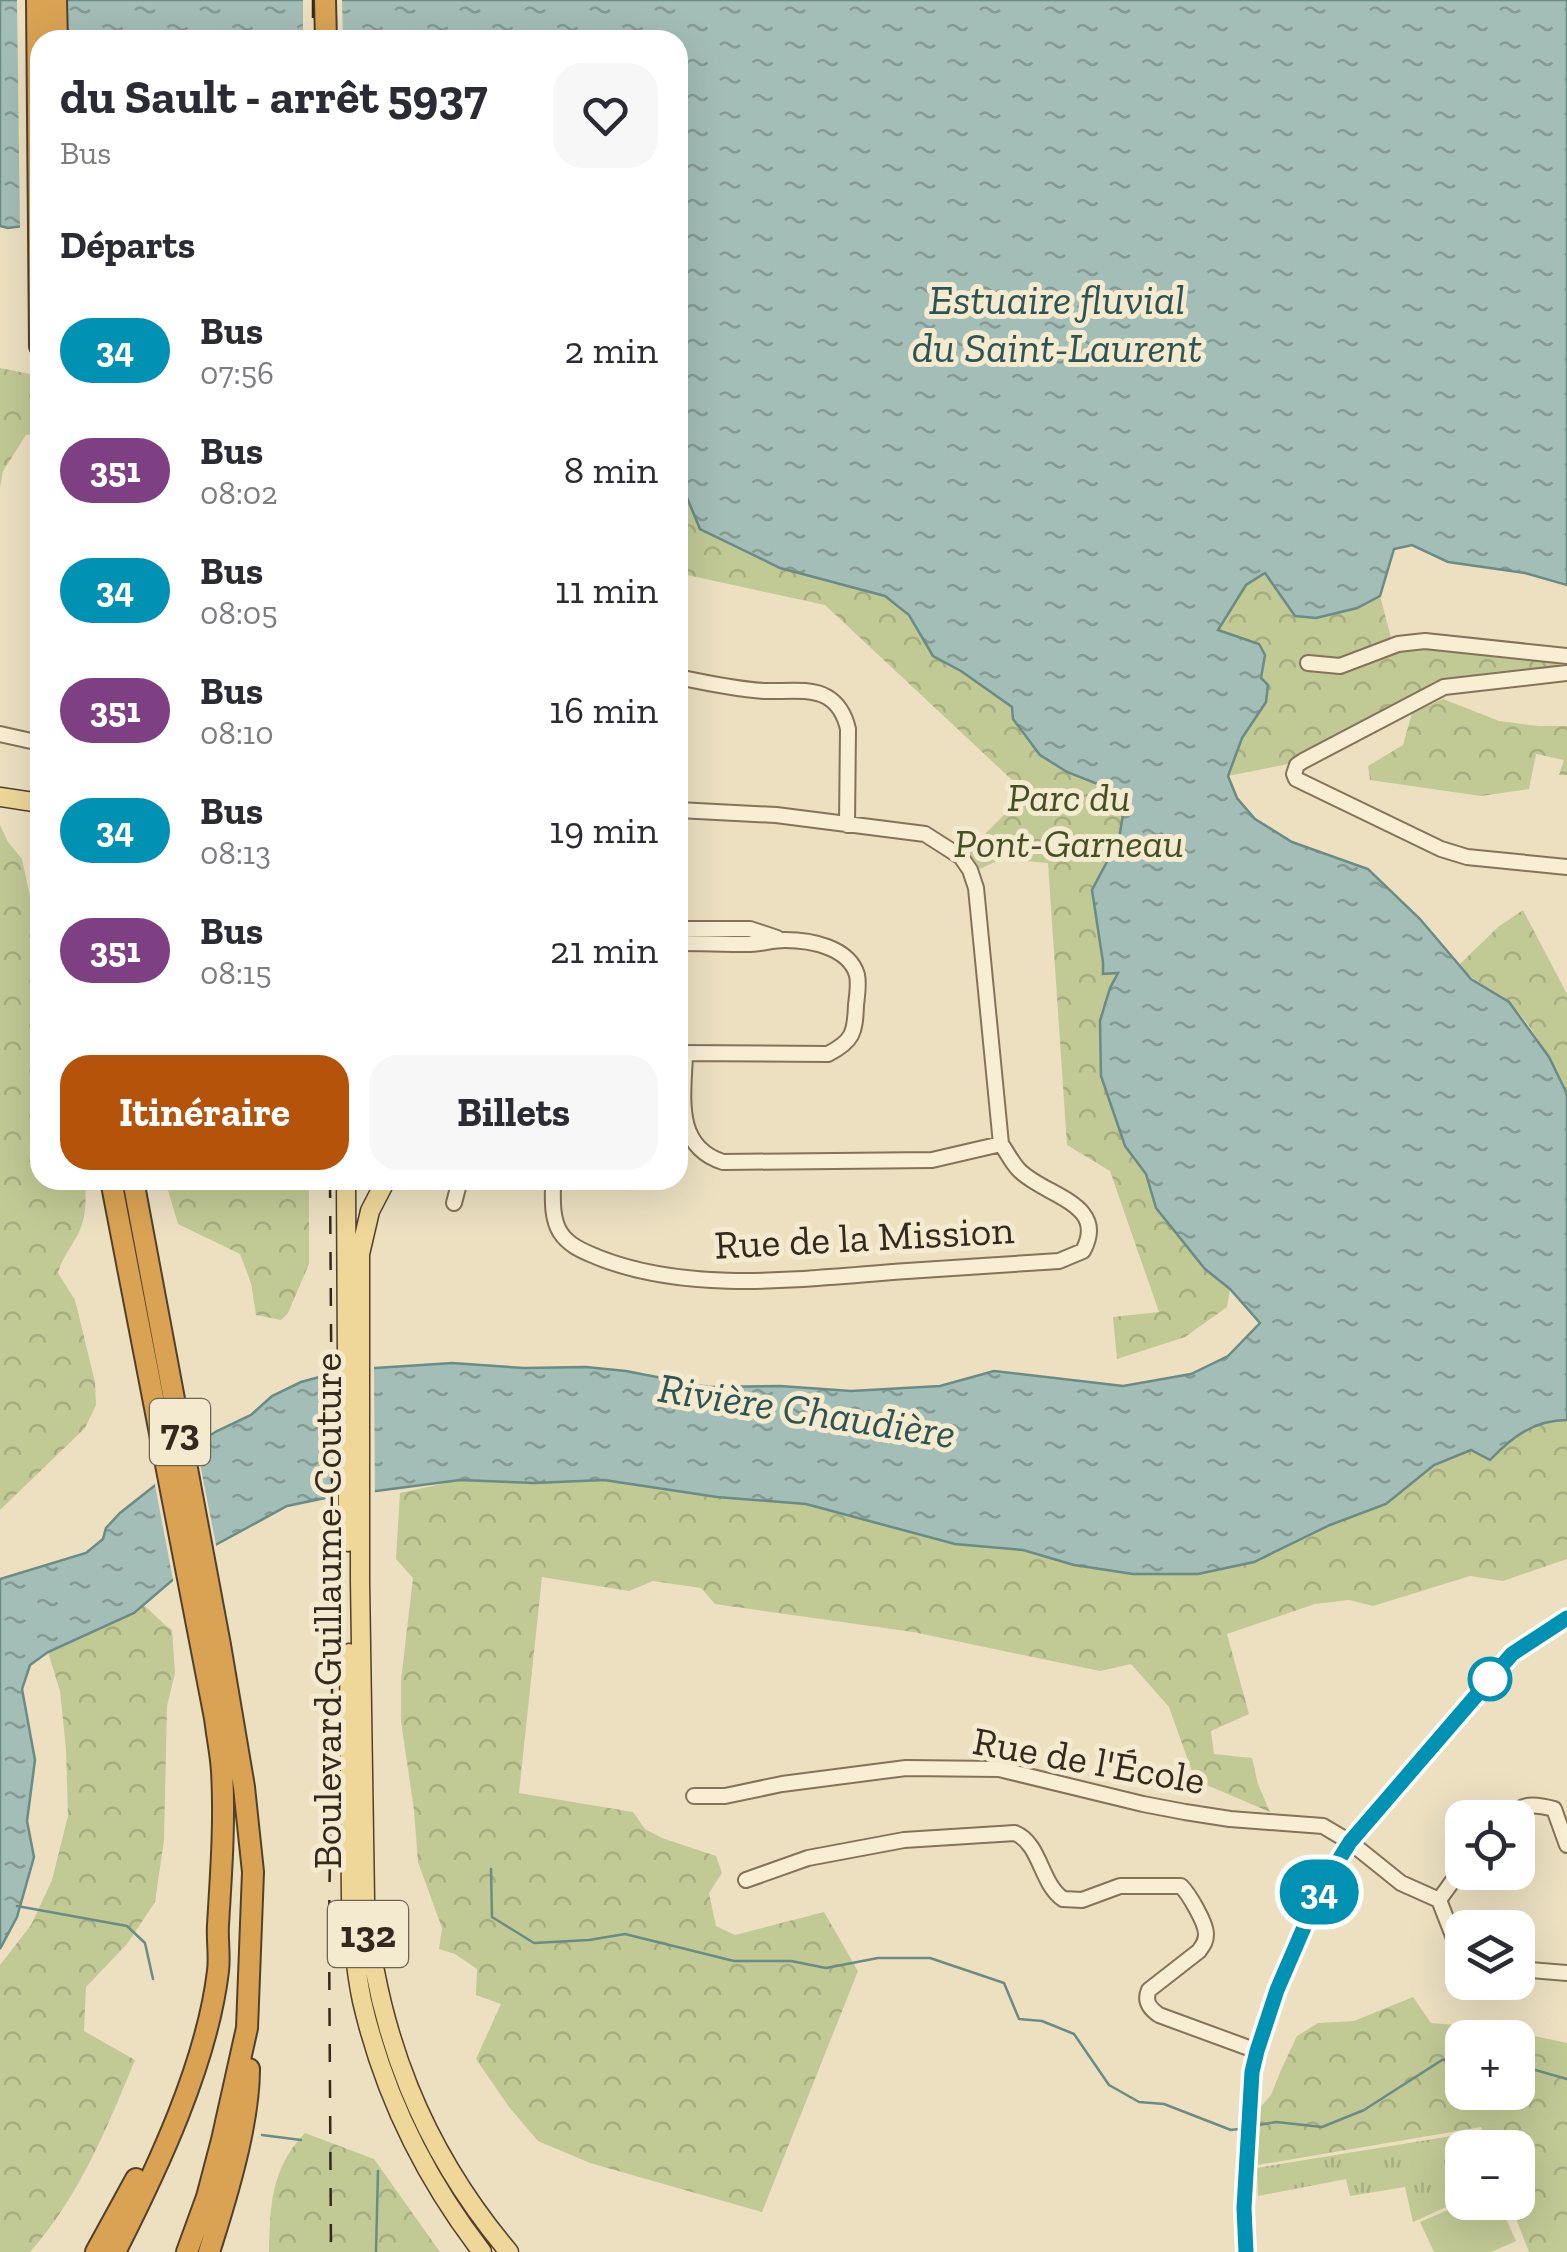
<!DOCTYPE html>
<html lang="fr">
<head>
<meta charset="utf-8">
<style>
	:root { --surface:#fff; --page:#f7f7f7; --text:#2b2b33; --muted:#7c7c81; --accent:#b45309 }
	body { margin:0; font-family:"Zilla Slab",serif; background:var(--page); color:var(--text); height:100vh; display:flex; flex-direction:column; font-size:38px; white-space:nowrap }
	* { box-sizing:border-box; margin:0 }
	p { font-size:32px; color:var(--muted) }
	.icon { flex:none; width:55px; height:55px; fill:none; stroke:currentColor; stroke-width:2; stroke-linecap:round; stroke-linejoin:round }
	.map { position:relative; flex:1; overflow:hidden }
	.side { position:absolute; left:30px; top:30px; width:658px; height:1160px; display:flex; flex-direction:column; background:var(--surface); border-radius:30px; box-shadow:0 10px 40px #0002 }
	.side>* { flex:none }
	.badge { padding:0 20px; border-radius:32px; font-size:35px; line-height:65px }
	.buttons { position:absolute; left:1445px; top:1800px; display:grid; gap:20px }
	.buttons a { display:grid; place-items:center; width:90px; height:90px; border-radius:20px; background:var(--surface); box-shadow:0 10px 40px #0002; font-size:50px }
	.map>.badge { position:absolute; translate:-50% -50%; box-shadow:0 0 0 5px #fff }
	h2 { padding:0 30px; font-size:38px; line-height:90px }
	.round { display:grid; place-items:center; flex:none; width:105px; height:105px; border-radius:30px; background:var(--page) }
	.overview { display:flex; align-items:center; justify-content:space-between; height:170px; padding:0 30px }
	h1 { font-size:48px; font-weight:700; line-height:75px }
	.button { display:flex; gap:20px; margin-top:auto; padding:20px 30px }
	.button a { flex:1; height:115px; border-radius:30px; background:var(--accent); color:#fff; font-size:40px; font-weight:700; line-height:115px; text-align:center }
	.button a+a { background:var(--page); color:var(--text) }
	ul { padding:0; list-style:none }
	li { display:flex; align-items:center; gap:30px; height:120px; padding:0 30px }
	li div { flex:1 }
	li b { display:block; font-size:38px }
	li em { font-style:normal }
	li .badge { min-width:110px; font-weight:700; text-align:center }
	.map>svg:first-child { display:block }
</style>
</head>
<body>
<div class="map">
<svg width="1567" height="2252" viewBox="0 0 1567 2252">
	<defs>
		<pattern id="grass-tufts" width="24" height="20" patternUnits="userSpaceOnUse" patternTransform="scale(2.5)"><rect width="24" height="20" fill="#c1c995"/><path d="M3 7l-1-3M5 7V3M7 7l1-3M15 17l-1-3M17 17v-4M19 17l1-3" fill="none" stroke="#a6ad80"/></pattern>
		<pattern id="forest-crowns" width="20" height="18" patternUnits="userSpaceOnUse" patternTransform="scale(2.5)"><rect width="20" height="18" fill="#c1c995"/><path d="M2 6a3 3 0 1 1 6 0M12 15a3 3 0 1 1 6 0" fill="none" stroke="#a6ad80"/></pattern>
		<pattern id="water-ripples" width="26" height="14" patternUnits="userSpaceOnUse" patternTransform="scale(2.5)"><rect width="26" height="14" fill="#a3beb7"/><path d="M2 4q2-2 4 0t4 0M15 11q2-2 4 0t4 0" fill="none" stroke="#869a94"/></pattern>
	</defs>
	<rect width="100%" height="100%" fill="#ece0c1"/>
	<!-- grass -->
	<path fill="url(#grass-tufts)" d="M1470,2133L1476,2147L1462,2148V2200L1413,2222L1405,2187L1350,2196L1346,2179L1258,2196L1257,2168Z"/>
	<!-- forest -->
	<path fill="url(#forest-crowns)" fill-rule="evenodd" d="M0,368L40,376V434L26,435L3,471L0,488Z
		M678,476L700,529L780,568L885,596L909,615L934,656L961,671L1012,707L1067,772L1098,784L1112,794L1123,814L1119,839L1092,891L1103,962V973L1119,972L1110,988L1101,1076L1111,1108L1125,1145L1146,1174L1156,1208L1205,1269L1230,1289L1227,1307L1185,1337L1117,1359L1113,1317L1159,1312L1110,1171L1067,1145L1048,863L1001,859L980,869L968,851L1026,793L825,605L678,573Z
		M1265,572L1295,616L1316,618L1357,608L1380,596L1393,645L1567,656V673L1444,687L1303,761L1228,776L1242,738L1266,702L1261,678L1265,655L1218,630L1246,585Z
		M1443,699L1499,721L1539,726H1567V775H1559L1564,760L1536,754L1529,789L1481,796L1370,780L1368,766L1403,745L1412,713Z
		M0,825L8,842L22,859L40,942V1180H85C86,1200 87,1218 77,1236C70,1249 62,1258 58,1273L75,1300L95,1382L96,1405L85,1428L0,1510Z
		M1523,910L1567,994V1094C1552,1063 1535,1029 1511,1004C1496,989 1476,985 1459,965L1498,927Z
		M165,1180H309V1264L288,1313L281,1320L256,1315L251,1283L240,1254L178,1224Z
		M1546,1420H1567V1559L1503,1581L1470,1576L1373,1606L1349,1600L1315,1604L1227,1634L1249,1714L1211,1731L1214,1754L1252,1758L1258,1784L1270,1812L1195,1780L1169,1707L1131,1664L1100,1671L913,1632L715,1604L701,1588L653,1581L629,1591L542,1577L519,1793L633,1812L645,1829L662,1838L716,1856L722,1873L709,1893L716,1926L735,1935L824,1912L858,1971L762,2212L590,2163L538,2141L509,2107L476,2059L501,2004L476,1995L477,1969L455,1954L439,1949L442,1928L418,1862L414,1810L401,1721V1680L413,1578L396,1559L400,1493L460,1480L534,1483L604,1480L717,1497L806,1504L955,1544L1023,1550L1074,1566L1133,1574H1198L1386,1504L1434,1465L1471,1450L1490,1460L1506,1443Z
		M142,1604C153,1612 160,1622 172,1630L175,1673L167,1706L164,1840L155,1902L127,1944L86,1987L84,2031L135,2060C107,2128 79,2197 30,2252H0V1965L31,1925L52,1880L68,1816L66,1749L60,1691L48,1652L134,1613Z
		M1413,1997L1431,2023L1502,2029L1567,2043V2252H1529L1510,2203L1518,2202V2148L1489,2147L1481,2127L1252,2166L1257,2111L1271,2095L1281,2070L1297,2036L1318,2023L1354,2021ZM1462,2038H1518V2092H1462Z
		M305,2133L374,2159L440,2252H269C270,2206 271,2168 305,2133Z"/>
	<!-- pitch -->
	<path fill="#c1c995" d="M1464,2203H1499L1516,2241L1491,2252H1434L1420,2222Z"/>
	<!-- water -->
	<path fill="url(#water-ripples)" stroke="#6b8b85" stroke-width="2.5" d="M0,0H1567V585L1525,573L1448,562L1412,545L1394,549L1380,596L1357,608L1316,618L1295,616L1265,573L1246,585L1218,630L1259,644L1265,655L1261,678L1268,685L1266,702L1242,738L1228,776L1237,798L1255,819L1292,842L1368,869L1420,919L1471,979L1509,1002L1549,1057L1567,1094V1420C1534,1420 1512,1437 1490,1460L1471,1450L1434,1465L1386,1504L1330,1525L1254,1562L1198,1574H1133L1074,1565L1023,1550L955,1544L806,1504L717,1497L604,1480L534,1483L460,1480L330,1497L287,1506L210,1548L134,1613L48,1652L30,1665L22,1689L35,1760L27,1821L34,1857L17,1917L0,1949V1579L86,1553L103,1539L106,1528L120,1513L158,1483L189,1448L217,1431L251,1415L272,1396L301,1382L345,1370L452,1363L524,1368L586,1367L626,1371L708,1387L780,1386L851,1391L940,1386L994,1371L1123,1386L1191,1374L1228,1356L1260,1323L1230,1289L1205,1269L1156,1208L1146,1174L1125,1146L1101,1076L1100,1021L1110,988L1118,973L1103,974V962L1092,890L1119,839L1123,814L1112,794L1098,784L1067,772L1040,755L1013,719L1012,707L961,671L933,656L909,615L885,596L780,568L700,529L678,476V40H40V224L8,228L0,226Z"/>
	<!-- pier -->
	<path fill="#ece0c1" d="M17,0H64L40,40V229L20,231Z
		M303,0H342L343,40H303Z
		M374,1363L375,1496L339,1501V1366Z
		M195,1438L217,1550L174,1585L154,1480L167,1461Z"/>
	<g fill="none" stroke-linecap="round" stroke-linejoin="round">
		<!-- stream -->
		<path stroke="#6b8b85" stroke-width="2.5" d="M491,1869L492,1917L534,1943L589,1940L625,1934L734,1961H791L826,1968L878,1958H930L1004,1983L1019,2019L1042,2021L1074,2034L1109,2085L1139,2102L1164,2104L1231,2130L1245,2128
			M17,1906L127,1926L145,1943L153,1979
			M1518,2065L1567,2079
			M1253,2126L1276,2122L1322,2127L1364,2110L1442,2060L1462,2058
			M262,2135L301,2140
			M376,2252L378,2171"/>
		<defs>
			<path id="minor" d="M1308,663L1340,666L1398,644L1425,641L1567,656
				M1567,673L1444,687L1303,761L1297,765L1294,774L1296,779L1441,849L1467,857L1567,867
				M678,677C706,683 735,689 764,691C783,692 809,687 827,697C839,704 845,716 848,729L847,825
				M0,734L40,743
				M678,929H750L777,938
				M678,943C701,943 724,944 747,944C760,944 772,940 785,940C810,940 849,947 857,975C859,984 857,996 856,1005C855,1033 853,1041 828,1054L678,1053
				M685,1053C684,1095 673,1146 723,1162L932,1160L1001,1144
				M553,1180C553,1197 551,1217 560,1232C569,1246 583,1251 597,1257C691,1295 808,1278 907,1271C958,1268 1008,1264 1059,1261L1083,1251C1109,1203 1044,1196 1019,1170C1012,1163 1007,1152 1001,1144L976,888L970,870L961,857L925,834L776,815L678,810
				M454,1203L460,1180
				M694,1796H725L782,1784L906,1768L999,1769L1143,1804L1185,1812L1230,1819L1323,1826L1350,1842L1401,1883L1439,1900L1462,1959
				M1508,1818C1523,1802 1535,1804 1554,1809L1567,1845
				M746,1880L808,1858L904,1840L1015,1833C1041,1844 1040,1883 1063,1899L1082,1900L1120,1886H1181C1189,1894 1206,1923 1206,1934C1206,1942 1203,1945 1199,1951L1149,1990C1144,2001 1149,2008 1159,2015L1257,2051
				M1439,1900L1462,1868
				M1518,1969L1567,1973
				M1246,2252L1244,2208L1252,2072L1257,2051L1277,1991L1320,1890L1350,1842L1512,1653L1567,1618"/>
			<path id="major" d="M0,797L40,803
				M346,1180L348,1542
				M386,1180L370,1211L360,1254V1581L365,1900C377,2033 422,2149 509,2252
				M349,1653L351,1901C353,1934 355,1968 362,2001C383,2092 425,2178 482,2252"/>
			<path id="highway" d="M37,0L40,346
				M56,0L57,40
				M325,0L326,40
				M111,1180L215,1718C217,1736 221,1754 222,1771C225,1823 221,1874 218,1925C217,1940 220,1956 218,1971C207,2064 157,2169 115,2252
				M133,1180L220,1645L244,1787L253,1872L247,2028L222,2140L207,2197L187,2252
				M96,2252L136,2179
				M209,2252C226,2199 249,2124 249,2069"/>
		</defs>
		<!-- minor casing -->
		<use href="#minor" stroke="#847259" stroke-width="18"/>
		<!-- major casing -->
		<use href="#major" stroke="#52402d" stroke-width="21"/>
		<!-- highway casing -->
		<use href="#highway" stroke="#52402d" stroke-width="24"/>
		<!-- minor -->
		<use href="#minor" stroke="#f7eed3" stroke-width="14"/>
		<!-- major -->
		<use href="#major" stroke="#eed799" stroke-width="18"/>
		<!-- highway -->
		<use href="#highway" stroke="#d9a353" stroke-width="20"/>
		<!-- rail -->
		<path stroke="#34291d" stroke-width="2.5" stroke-dasharray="18 18" stroke-linecap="butt" d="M313,0V40
			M330,1180L333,1612L329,1928L331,2252"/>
	</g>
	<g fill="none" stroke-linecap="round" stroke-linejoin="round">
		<defs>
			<path id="line" d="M1246,2252L1244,2208L1252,2072L1257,2051L1277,1990L1320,1890L1350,1842L1512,1654L1567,1618"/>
		</defs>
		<!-- line casing -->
		<use href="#line" stroke="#fff" stroke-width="22"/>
		<!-- line -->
		<use href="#line" stroke="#0091b3" stroke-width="15"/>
	</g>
	<!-- markers -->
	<circle fill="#fff" stroke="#0091b3" stroke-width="5" cx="1490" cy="1679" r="20"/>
	<g text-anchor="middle" stroke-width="10" stroke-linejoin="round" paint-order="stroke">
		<!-- shield labels -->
		<g fill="#f4ead0" stroke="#6e6353" stroke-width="2.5">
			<rect x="150" y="1399" width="60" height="66" rx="8"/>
			<rect x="328" y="1901" width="80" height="66" rx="8"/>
		</g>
		<g font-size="38" font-weight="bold" fill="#34291d">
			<text x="180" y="1445">73</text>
			<text x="368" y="1947">132</text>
		</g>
		<!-- park labels -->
		<g font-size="40" font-style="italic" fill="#445024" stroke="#f4ead0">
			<text x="1069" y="811">Parc du<tspan x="1069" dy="46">Pont-Garneau</tspan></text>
		</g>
		<!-- street labels -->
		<g font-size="40" fill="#34291d" stroke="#f4ead0">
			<text transform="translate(864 1237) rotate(-3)" y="14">Rue de la Mission</text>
			<text transform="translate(327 1611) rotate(-90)" y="14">Boulevard Guillaume-Couture</text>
			<text transform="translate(1089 1760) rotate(10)" y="14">Rue de l'École</text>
		</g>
		<!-- water labels -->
		<g font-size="42" font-style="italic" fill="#2d5453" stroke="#f4ead0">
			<text x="1057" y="314">Estuaire fluvial<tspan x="1057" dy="48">du Saint-Laurent</tspan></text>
			<text transform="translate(807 1410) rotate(9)" y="15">Rivière Chaudière</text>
		</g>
	</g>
</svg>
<div class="buttons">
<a><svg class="icon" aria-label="locate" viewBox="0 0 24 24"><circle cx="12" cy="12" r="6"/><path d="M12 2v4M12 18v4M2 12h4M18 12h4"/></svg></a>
<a><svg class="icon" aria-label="layers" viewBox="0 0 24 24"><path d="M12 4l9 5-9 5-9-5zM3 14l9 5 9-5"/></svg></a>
<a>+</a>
<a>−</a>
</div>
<b class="badge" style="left:1319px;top:1892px;background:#0091b3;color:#fff">34</b>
<section class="side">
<div class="overview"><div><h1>du Sault - arrêt 5937</h1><p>Bus</p></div><a class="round"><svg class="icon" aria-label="heart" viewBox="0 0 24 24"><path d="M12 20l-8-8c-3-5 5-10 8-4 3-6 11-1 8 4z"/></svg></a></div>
<h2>Départs</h2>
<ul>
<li><span class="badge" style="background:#0091b3;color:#fff">34</span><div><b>Bus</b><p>07:56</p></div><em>2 min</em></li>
<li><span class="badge" style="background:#7e4082;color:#fff">351</span><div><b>Bus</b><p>08:02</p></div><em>8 min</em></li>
<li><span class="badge" style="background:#0091b3;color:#fff">34</span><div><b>Bus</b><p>08:05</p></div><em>11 min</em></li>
<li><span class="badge" style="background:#7e4082;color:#fff">351</span><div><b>Bus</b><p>08:10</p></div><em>16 min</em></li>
<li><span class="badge" style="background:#0091b3;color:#fff">34</span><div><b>Bus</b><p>08:13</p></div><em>19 min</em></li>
<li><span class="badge" style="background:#7e4082;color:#fff">351</span><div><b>Bus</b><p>08:15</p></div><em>21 min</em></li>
</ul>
<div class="button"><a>Itinéraire</a><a>Billets</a></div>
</section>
</div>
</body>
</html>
